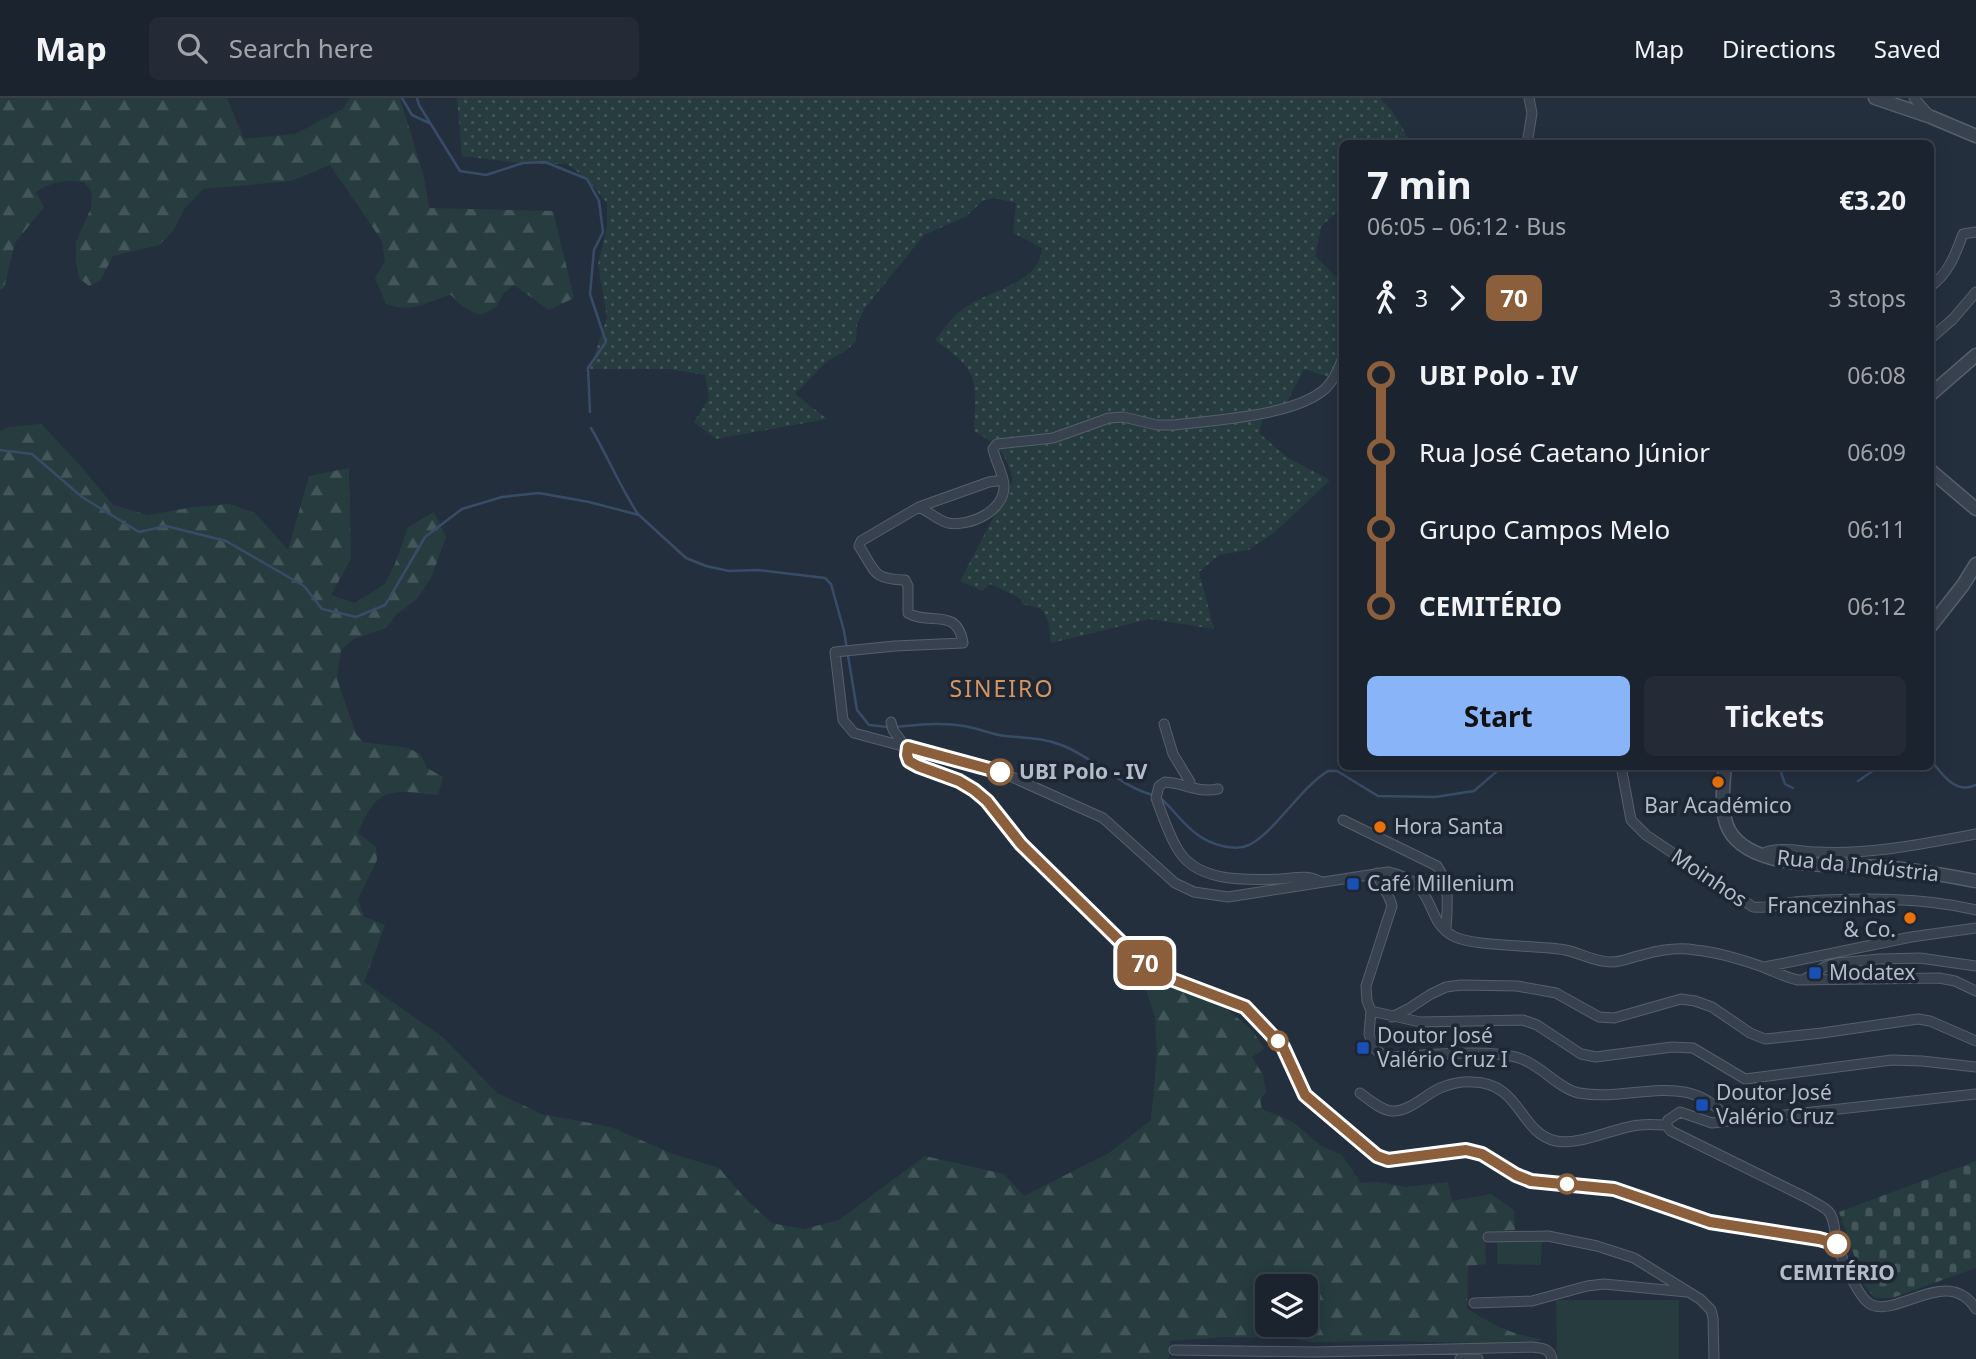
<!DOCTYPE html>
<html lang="en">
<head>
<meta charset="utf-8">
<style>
	:root { --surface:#1b232e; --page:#242b36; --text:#f1f3f6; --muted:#a0a4aa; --line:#39404a; --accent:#8ab4f8 }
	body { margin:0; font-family:"Noto Sans",sans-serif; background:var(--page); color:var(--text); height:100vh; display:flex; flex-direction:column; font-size:26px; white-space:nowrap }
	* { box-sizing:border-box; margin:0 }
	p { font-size:23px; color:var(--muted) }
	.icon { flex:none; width:38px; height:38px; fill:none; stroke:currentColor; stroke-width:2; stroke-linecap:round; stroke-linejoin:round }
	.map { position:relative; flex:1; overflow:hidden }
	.details { position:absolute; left:1339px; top:42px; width:595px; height:630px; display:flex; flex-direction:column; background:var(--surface); border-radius:10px; box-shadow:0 4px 18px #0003,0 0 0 2px var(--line) }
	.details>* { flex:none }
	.badge { padding:0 14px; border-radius:10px; font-size:24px; line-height:46px }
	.buttons { position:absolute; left:1255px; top:1176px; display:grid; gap:14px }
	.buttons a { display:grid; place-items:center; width:63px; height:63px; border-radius:10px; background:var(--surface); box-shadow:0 4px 18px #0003,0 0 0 2px var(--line); font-size:35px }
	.map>.badge { position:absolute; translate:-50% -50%; box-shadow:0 0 0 4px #fff }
	.legs { display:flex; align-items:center; gap:10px; height:77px; padding:0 28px; font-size:23px }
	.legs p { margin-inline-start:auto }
	.head { display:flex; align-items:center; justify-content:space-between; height:119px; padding:0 28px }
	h1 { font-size:38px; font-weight:700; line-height:52px }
	.cta { display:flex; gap:14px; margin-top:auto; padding:14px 28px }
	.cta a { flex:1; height:80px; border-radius:10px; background:var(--accent); color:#111; font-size:28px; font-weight:700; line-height:80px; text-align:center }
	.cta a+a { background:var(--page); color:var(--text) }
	ul { padding:0 28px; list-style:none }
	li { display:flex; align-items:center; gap:24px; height:77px; font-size:26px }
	li i { display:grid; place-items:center; width:10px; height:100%; margin:0 9px; background:currentColor }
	li i::after { content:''; width:18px; height:18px; margin:-9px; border:5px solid; border-radius:50%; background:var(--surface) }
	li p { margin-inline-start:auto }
	li:first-child i { background:linear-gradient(#0000 50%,currentColor 0) }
	li:last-child i { background:linear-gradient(currentColor 50%,#0000 0) }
	header { display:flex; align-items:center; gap:42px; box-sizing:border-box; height:98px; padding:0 35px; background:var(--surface); border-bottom:2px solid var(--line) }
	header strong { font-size:33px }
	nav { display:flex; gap:38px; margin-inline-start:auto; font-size:24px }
	.search { width:490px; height:63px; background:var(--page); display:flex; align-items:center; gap:18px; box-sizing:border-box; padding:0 24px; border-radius:10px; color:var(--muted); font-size:26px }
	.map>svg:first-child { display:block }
</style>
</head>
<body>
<header>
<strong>Map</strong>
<div class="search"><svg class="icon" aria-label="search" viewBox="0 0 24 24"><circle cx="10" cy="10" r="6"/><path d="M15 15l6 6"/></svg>Search here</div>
<nav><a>Map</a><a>Directions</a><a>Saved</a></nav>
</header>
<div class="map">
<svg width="1976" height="1261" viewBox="0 0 1976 1261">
	<defs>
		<pattern id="grass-dots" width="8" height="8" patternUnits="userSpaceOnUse" patternTransform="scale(1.75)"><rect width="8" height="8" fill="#263c3f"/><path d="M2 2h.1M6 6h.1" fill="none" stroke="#435659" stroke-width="1.8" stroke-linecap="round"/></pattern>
		<pattern id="forest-firs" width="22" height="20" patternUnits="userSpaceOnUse" patternTransform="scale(1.75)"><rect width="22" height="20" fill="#263c3f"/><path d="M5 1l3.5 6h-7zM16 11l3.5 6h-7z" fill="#435659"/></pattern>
		<pattern id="cemetery-stones" width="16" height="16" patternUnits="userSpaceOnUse" patternTransform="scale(1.75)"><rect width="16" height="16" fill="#263c3f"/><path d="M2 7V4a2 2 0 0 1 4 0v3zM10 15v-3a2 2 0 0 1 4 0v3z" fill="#435659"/></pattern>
	</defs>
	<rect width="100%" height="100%" fill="#242f3e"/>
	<!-- grass -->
	<path fill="url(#grass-dots)" d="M457,0H1380L1393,14L1411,45L1342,46V109L1321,129L1315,158L1342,185C1342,216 1350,254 1329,279L1304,271L1286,306L1264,317L1259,335L1288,360L1330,382L1274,435L1248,452L1219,457L1199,474L1214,531L1150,521L1051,545L1049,526L1042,511L1022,506L1020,500L990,486L982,493L960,483L1013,382C1005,353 999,348 974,333C976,280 980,274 935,242C945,229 954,216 969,207C993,191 1040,185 1042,150L1013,135L1016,105L995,100L984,102L965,119L924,137L865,210L857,226L856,243L847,252L826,264L795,296L827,321L716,341L694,324L709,300L705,277L669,271H590L607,219L598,166L607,129V105L587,81L567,66H529L462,58Z"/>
	<!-- forest -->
	<path fill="url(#forest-firs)" fill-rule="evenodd" d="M0,0H227L244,41L295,36L343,11L350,0H400L424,79L429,110L553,113L574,200L549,212L514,187L504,195L496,209L480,217L462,208L451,197C423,204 416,216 386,206L375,180L385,163L382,143L330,67L291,83L203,91L185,110L173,133L159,147L113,158L100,183L89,188L79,180L76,164V144L91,110L92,94L85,85C64,81 54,83 36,94L44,109L15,145L4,190L0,192Z
		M41,326L79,366L113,407L148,417L194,409L230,406L255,415L288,452L309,378L349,370L351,461L331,497L355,505L385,486L395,466L408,429L434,414L446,439L431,480L417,501L397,516L386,530L354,541L341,552L337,581L356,636L363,644L408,650L420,656L427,670L443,679L438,697C392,692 377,687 358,735L376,749L377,762L358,801L364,819L385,827L364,884L445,941L497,995L542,1016L611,1029L673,1056L719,1070L744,1099L771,1125L804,1131L839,1122L925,1058L1004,1076L1024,1098L1109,1055L1151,1022L1157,957L1155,919L1141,876L1227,911L1253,933L1264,951L1252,959L1263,977L1266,995L1260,1001L1262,1011L1293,1024L1321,1048L1342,1057L1361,1085L1378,1084L1406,1089L1448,1084L1452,1103L1491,1096L1514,1112L1515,1132L1485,1135L1486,1166L1468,1168L1467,1210C1492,1227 1512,1237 1542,1241L1533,1246L1384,1243L1312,1244L1288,1240L1227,1239L1170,1243L1169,1261H0V333L8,329ZM1267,1188H1306V1227H1267Z"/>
	<!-- cemetery -->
	<path fill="url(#cemetery-stones)" d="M1976,1063V1170L1892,1200H1875L1865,1188L1839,1114Z"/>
	<!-- pitch -->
	<path fill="#263c3f" d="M1497,1142L1542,1143L1541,1167L1497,1166Z
		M1556,1202H1679V1261H1557Z"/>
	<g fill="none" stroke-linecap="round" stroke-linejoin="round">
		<!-- stream -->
		<path stroke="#394c67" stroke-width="2.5" d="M402,0L412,17L429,25
			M417,0L419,7L460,73L486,77L523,65L545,64L587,81L599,103L603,134L594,152L590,196L606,244L588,270L590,314
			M591,330C608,359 620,389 638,416
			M0,352L32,356L82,399L139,434L166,428L226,443L304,488L322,511L356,519L385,507L388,502
			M390,499L425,439L462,411L502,399L539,395L589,404L639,417L686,460L706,468L729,473L757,472L825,480L831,486L844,533L857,612L869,627L888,629
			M895,629C919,627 941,624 964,628C978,630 992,637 1006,638C1026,640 1045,640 1064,648C1095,661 1120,688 1153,697
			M1930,661C1942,676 1955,697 1976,687
			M1779,668L1785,686L1793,690
			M1858,683L1880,668
			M1159,699C1173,710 1183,727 1198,737C1210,746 1234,754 1249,747C1275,734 1300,690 1328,673H1337L1378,698L1435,699L1474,693L1503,668"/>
		<defs>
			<path id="minor" d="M1914,0L1930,18
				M1527,46L1532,15L1529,0
				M1930,189C1949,175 1955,157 1963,136L1976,134
				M1930,241L1953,221L1976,194
				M1342,262C1339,270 1333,283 1326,290C1296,318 1215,322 1174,327H1157L1123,319L1109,320L1053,340L997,346L993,351C995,362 1003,375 1004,387C1005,413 970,429 948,425C939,423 928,413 919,409L861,443L859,448C876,474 872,481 905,482L908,488V515C929,528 957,508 963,545L895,548L835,554L843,622L854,635L1003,675L1103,720L1175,785L1194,794L1228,799L1388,774C1439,784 1423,822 1453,838C1473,849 1538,847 1565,852C1581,855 1594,864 1611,864C1622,864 1632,859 1642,857C1660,852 1678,849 1695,852C1717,854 1743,862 1763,869C1776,874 1784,879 1798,882L1939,880L1955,883L1976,893
				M919,409L989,384L1003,382
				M891,624L893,632L905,648
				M1164,626L1173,656L1190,684L1188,689
				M908,649L907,657L909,663L918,669L959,683L987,703L1021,745L1137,860L1172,881L1245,909L1283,949L1305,997L1377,1058L1388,1062L1466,1052L1482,1056L1516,1077L1531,1083L1614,1091L1688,1114L1710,1123L1819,1141L1837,1146
				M1621,668L1631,722L1646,737L1753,809C1773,811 1788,803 1807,803C1861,800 1923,799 1976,812
				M1218,691C1196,695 1185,685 1165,684L1159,688L1156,700C1162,716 1168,735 1177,750C1196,785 1246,782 1280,781C1295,780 1308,776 1321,784
				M1343,722L1437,768C1451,788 1447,809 1446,832
				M1762,756C1777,748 1798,753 1815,754C1869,757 1923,746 1976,736
				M1377,775C1380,787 1389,795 1392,808L1366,888L1367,903L1371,913L1369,936L1373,949L1385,959C1421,958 1486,950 1519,960C1541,967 1559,991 1579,995C1634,1005 1689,969 1729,1023
				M1765,869L1911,839L1976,830
				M1805,881L1826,868L1837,865L1880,861L1920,860L1976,868
				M1371,913L1420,924L1523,922L1537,927L1581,956L1596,959L1672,949L1693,950L1745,981L1892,962L1922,963L1976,969
				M1392,919L1408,911L1431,896L1446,889L1461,887L1517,888L1556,895L1599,919L1614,920L1681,901L1695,903L1712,909L1750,935L1765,941L1822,935L1918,921L1930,923L1976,943
				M1360,995C1369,1001 1380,1012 1392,1013C1409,1014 1426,996 1440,990C1450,986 1461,983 1472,984C1521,984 1519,1035 1556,1043C1580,1048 1615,1029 1640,1027C1648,1026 1658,1027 1666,1027L1671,1033L1809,1101C1815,1105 1823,1108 1828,1113C1835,1120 1834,1134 1837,1144C1840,1158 1858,1199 1870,1206C1897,1221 1948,1166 1976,1211
				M1666,1027L1668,1022L1680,1014L1712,1025L1976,996
				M1488,1139L1548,1138L1597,1148L1634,1160L1700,1201L1711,1212L1713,1220L1714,1261
				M1474,1205L1532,1203L1587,1188L1604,1186L1687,1194
				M1174,1252L1315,1254L1532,1249C1542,1250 1550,1250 1552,1261
				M1460,1261H1478"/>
			<path id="tertiary" d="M1875,0L1931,19L1976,38
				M1930,297L1976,257
				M1930,372L1976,411
				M1930,529L1963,487L1976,466
				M1725,668C1723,688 1720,715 1729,732C1752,774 1840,766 1880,769C1913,771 1944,777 1976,783"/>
		</defs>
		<!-- minor casing -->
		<use href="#minor" stroke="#565f6c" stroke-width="11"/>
		<!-- tertiary casing -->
		<use href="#tertiary" stroke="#565f6c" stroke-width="15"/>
		<!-- minor -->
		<use href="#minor" stroke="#38414e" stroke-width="9"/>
		<!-- tertiary -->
		<use href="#tertiary" stroke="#38414e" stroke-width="12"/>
	</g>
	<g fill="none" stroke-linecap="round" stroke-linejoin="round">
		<defs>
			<path id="line-1" d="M1000,674L908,649L907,657L909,663L918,668L959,683L974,692L987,703L1021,746L1137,860L1171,881L1245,909L1283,949L1305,997L1377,1058L1388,1062L1466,1052L1482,1056L1516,1077L1531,1083L1614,1091L1710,1124L1819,1141L1837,1146"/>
		</defs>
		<!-- line-1 casing -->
		<use href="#line-1" stroke="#fff" stroke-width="16"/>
		<!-- line-1 -->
		<use href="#line-1" stroke="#8b5e3c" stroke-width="10"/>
	</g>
	<!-- markers -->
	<g fill="#fff" stroke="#8b5e3c" stroke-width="3.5">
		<circle cx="1000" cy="674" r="12"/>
		<circle cx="1278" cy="943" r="9"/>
		<circle cx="1567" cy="1086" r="9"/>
		<circle cx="1837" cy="1146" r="12"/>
	</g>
	<g fill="#e8710a" stroke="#1d2633" stroke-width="2.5">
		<circle cx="1718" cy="684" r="7"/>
		<circle cx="1380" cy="729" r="7"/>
		<circle cx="1910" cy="820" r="7"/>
	</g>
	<g fill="#1a4fb4" stroke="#1d2633" stroke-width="2.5">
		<rect x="1346" y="779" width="14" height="14" rx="3.5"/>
		<rect x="1808" y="868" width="14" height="14" rx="3.5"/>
		<rect x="1356" y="943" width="14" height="14" rx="3.5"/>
		<rect x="1695" y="1000" width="14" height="14" rx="3.5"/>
	</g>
	<g text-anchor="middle" stroke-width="7" stroke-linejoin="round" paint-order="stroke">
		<!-- stop labels -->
		<g font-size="21" font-weight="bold" fill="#b4bcc9" stroke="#1d2633" text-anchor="start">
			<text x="1019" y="681">UBI Polo - IV</text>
			<text x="1837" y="1182" text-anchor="middle">CEMITÉRIO</text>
		</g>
		<!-- poi labels -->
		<g font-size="21" fill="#b4bcc9" stroke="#1d2633" text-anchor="start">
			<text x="1718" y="715" text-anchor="middle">Bar Académico</text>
			<text x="1394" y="736">Hora Santa</text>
			<text x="1367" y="793">Café Millenium</text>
			<text x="1896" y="815" text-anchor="end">Francezinhas<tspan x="1896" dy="24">&amp; Co.</tspan></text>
			<text x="1829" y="882">Modatex</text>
			<text x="1377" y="945">Doutor José<tspan x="1377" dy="24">Valério Cruz I</tspan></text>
			<text x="1716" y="1002">Doutor José<tspan x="1716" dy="24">Valério Cruz</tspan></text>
		</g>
		<!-- street labels -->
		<g font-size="21" fill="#b4bcc9" stroke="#1d2633">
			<text transform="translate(1858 768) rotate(6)" y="7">Rua da Indústria</text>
			<text transform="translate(1709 780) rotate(34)" y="7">Moinhos</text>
		</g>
		<!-- neighbourhood labels -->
		<g font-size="23" letter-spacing="2" fill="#d59563" stroke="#1d2633">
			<text x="1002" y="599">SINEIRO</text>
		</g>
	</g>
</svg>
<div class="buttons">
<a><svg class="icon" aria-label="layers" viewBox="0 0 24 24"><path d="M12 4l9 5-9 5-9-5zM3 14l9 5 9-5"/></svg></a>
</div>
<b class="badge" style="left:1145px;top:865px;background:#8b5e3c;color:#fff">70</b>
<section class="details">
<div class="head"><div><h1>7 min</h1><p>06:05 – 06:12 · Bus</p></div><b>€3.20</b></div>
<div class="legs"><svg class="icon" aria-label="walk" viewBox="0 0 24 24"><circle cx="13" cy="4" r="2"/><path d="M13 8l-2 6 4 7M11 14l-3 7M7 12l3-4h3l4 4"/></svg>3<svg class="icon" aria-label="forward" viewBox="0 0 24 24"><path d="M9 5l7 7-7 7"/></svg><b class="badge" style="background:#8b5e3c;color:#fff">70</b><p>3 stops</p></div>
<ul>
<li><i style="color:#8b5e3c"></i><b>UBI Polo - IV</b><p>06:08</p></li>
<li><i style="color:#8b5e3c"></i><span>Rua José Caetano Júnior</span><p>06:09</p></li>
<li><i style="color:#8b5e3c"></i><span>Grupo Campos Melo</span><p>06:11</p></li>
<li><i style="color:#8b5e3c"></i><b>CEMITÉRIO</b><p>06:12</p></li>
</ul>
<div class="cta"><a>Start</a><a>Tickets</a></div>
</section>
</div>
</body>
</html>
